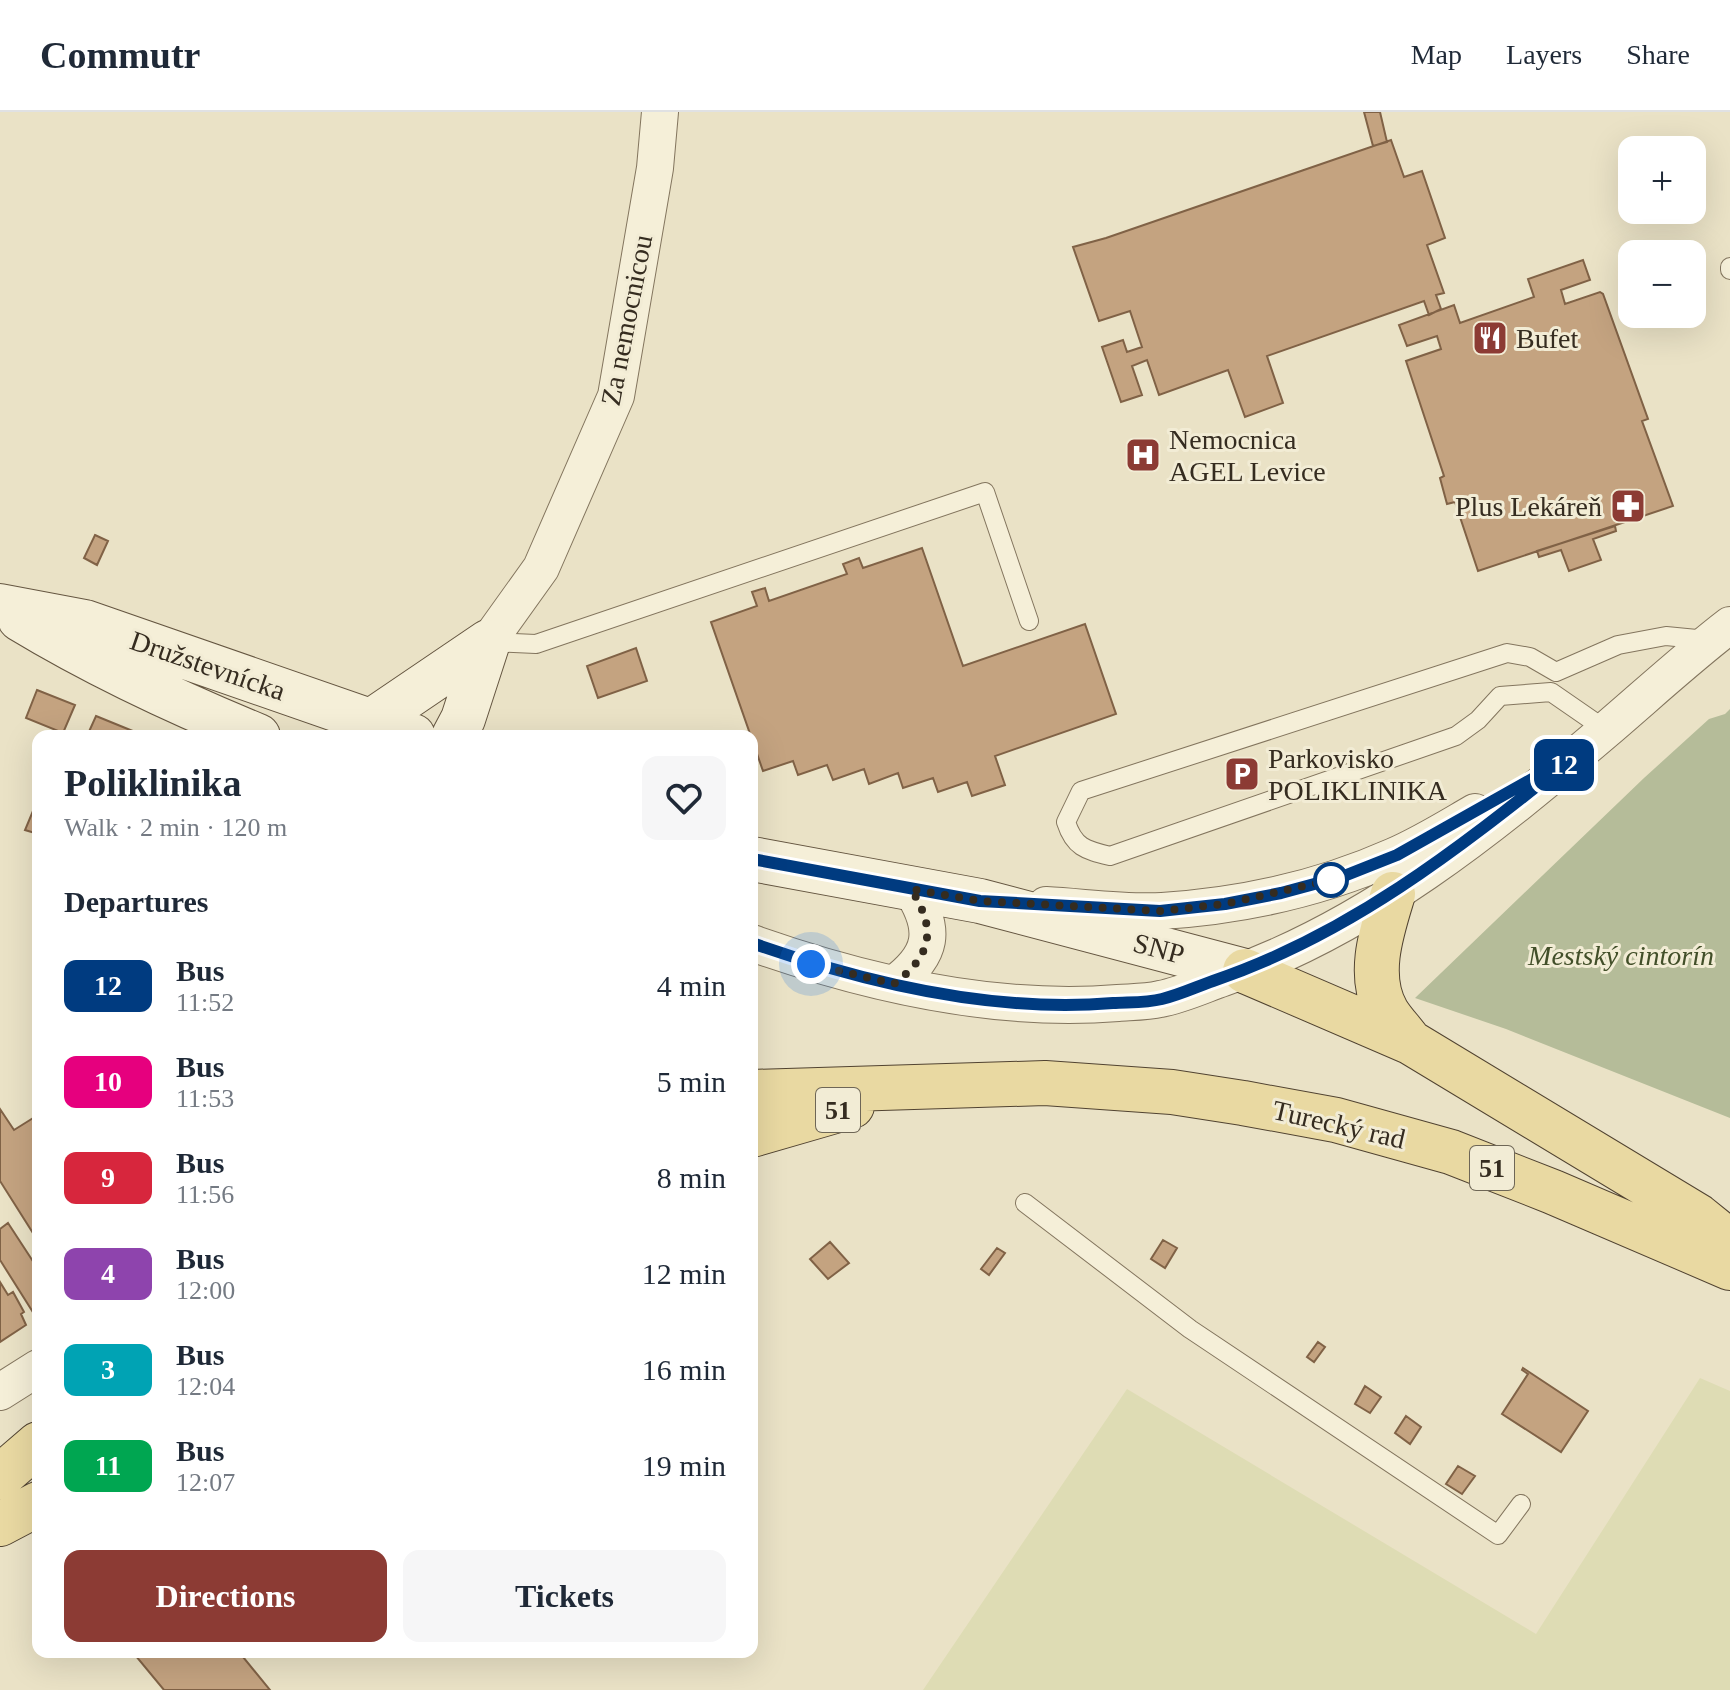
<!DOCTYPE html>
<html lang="en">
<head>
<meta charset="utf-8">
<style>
	:root { --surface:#fff; --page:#f6f6f7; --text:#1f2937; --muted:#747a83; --line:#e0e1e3; --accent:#8c3b34 }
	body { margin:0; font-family:Georgia,serif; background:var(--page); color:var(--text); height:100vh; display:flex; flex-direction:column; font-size:30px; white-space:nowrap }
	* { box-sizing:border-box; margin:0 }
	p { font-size:26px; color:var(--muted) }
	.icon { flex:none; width:44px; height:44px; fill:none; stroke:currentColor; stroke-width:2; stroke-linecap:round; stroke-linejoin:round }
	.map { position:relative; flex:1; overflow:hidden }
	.sheet { position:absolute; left:32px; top:618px; width:726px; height:928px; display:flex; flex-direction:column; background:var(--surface); border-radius:16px; box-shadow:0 8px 32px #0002 }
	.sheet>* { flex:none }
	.badge { padding:0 16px; border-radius:12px; font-size:28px; line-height:52px }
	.fabs { position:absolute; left:1618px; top:24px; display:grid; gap:16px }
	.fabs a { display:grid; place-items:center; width:88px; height:88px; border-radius:16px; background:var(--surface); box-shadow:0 8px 32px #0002; font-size:40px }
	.you { position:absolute; width:40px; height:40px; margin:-20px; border:6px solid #fff; border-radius:50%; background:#1a73e8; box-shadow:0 0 0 12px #1a73e833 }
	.map>.badge { position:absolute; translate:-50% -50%; box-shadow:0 0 0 4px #fff }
	h2 { padding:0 32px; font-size:30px; line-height:72px }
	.round { display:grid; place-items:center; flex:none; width:84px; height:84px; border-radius:16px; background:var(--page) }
	.head { display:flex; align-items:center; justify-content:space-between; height:136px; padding:0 32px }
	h1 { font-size:38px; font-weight:600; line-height:60px }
	.primary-button { display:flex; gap:16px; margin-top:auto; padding:16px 32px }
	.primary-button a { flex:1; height:92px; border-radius:16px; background:var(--accent); color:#fff; font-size:32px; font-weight:600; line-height:92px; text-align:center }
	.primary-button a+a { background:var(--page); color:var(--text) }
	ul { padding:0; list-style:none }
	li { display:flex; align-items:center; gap:24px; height:96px; padding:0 32px }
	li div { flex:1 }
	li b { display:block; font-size:30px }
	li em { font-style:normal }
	li .badge { min-width:88px; font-weight:700; text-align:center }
	header { display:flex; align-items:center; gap:48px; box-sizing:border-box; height:112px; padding:0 40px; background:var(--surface); border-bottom:2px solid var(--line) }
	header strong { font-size:38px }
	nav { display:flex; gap:44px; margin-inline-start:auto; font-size:28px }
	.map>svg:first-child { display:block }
</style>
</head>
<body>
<header>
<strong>Commutr</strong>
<nav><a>Map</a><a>Layers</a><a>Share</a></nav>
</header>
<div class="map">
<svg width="1730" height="1578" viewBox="0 0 1730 1578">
	<rect width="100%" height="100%" fill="#eae2c6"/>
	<!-- farmland -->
	<path fill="#dedcb4" d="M1700,1266L1730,1279V1578H923L1127,1277L1536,1522Z"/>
	<!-- cemetery -->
	<path fill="#b5bc99" d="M1730,597V1006L1506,917L1415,886L1644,666L1709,607L1725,602Z"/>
	<!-- building -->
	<path fill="#c4a380" stroke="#806246" stroke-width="2" d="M1364,0H1380L1387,30L1373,34Z
		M1391,28L1404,65L1422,59L1445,126L1427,133L1444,181L1436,183L1441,197L1429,203L1424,189L1267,244L1283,291L1245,305L1228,258L1159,283L1147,248L1132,254L1142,283L1121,290L1102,235L1123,228L1127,240L1142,235L1130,199L1099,209L1073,135L1106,126Z
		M1583,148L1590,168L1561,178L1565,192L1600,180L1603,182L1648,307L1642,309L1673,394L1478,459L1455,390L1447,392L1440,366L1444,364L1406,249L1441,237L1437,224L1407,234L1399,213L1454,193L1460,211L1534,185L1528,167Z
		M1615,414L1616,419L1593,427L1601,448L1569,459L1561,438L1539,445L1537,439Z
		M95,423L108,429L97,453L84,446Z
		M922,436L963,554L1085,512L1116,602L995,644L1005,673L972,684L967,670L938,680L933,666L903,676L898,661L869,672L864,657L833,668L827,653L798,663L793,649L763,659L711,510L757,494L752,480L765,476L769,489L847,462L843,452L859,446L863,456Z
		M636,536L647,569L598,586L587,554Z
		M37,578L75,593L63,621L26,606Z
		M96,604L145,624H87Z
		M38,687V722L25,718Z
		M0,997L14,1018L38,1003V1129L0,1069Z
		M8,1111L38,1157L36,1205L0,1148V1117Z
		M1163,1128L1177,1136L1165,1156L1151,1147Z
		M830,1130L849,1151L828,1167L810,1147Z
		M997,1136L1005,1141L989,1163L981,1157Z
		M0,1170L8,1183L13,1180L24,1200L21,1202L26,1213L0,1230Z
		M1318,1230L1325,1235L1314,1250L1307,1245Z
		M1523,1256L1588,1299L1561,1340L1502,1302L1528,1262L1522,1258Z
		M1365,1274L1381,1285L1370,1301L1355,1292Z
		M1406,1304L1421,1315L1410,1332L1395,1321Z
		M1458,1354L1475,1364L1462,1382L1446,1372Z
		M139,1540H239L270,1578H164L135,1543Z"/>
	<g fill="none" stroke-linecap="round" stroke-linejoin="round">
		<defs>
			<path id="service" d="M1730,155V158
				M488,530L536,532L985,380L1029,509
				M1556,560L1530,545L1507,541L1081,679L1066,710C1074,735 1085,738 1110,744L1456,624L1478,608L1500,584L1551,580L1606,618
				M1556,560L1618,533L1666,524L1707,528
				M1025,1091L1190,1217L1498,1423L1521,1392"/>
			<path id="minor" d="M488,530L541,456L616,284L655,56L660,0
				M1046,793C1084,795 1124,801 1162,799C1241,794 1322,776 1394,744C1422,732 1449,715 1475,700
				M752,831C868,872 995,901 1118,891C1132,890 1147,890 1160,887C1182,883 1203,873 1223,866C1368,816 1491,716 1606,618C1647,583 1687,546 1730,513
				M894,872C933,843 937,818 911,777
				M0,1280L38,1256"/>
			<path id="secondary" d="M0,494L85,510L413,624
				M20,507C96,553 175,590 258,624
				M364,624L373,608L488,530
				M454,624L463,607L488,530
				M752,747L980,789L1245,859"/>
			<path id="primary" d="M1393,782C1382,818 1366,864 1387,900C1393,910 1403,920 1410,930
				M1245,859L1410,930L1698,1104L1730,1130
				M752,980L1045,971L1172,980L1243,991L1336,1008L1451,1040L1553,1080L1730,1156
				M752,1023L852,994
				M0,1365L38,1332
				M0,1412L38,1392"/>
		</defs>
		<!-- service casing -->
		<use href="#service" stroke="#83755e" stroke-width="20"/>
		<!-- minor casing -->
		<use href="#minor" stroke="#83755e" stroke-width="38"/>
		<!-- secondary casing -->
		<use href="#secondary" stroke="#655641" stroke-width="46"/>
		<!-- primary casing -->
		<use href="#primary" stroke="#514331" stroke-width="46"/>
		<!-- service -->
		<use href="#service" stroke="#f5efd8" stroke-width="18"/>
		<!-- minor -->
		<use href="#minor" stroke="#f5efd8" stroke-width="36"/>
		<!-- secondary -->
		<use href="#secondary" stroke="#f5efd8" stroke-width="44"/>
		<!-- primary -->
		<use href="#primary" stroke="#e9d9a2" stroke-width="44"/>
	</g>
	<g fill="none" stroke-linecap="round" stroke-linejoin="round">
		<defs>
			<path id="line" d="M752,747L980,789L1160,799L1225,792L1281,781L1344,764L1397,743L1580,640C1464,732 1355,821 1213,869C1196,875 1179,883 1162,887C1146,891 1129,890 1113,891C993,901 865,871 752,831"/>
		</defs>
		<!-- line casing -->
		<use href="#line" stroke="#fff" stroke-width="18"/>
		<!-- line -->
		<use href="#line" stroke="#003b80" stroke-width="12"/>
		<!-- walk -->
		<path stroke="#352c20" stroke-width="8" stroke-dasharray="0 14.4" d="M811,852L894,872C932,843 937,818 911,777L980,789L1160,799L1225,792L1331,768"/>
	</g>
	<!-- icons -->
	<defs>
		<symbol id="restaurant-square" viewBox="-11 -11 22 22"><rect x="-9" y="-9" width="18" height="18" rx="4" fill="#8c3b34" stroke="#f2ecd5"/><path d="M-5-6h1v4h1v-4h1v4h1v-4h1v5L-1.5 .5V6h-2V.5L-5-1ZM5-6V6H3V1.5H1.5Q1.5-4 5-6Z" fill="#fff"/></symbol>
		<symbol id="hospital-square" viewBox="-11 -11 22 22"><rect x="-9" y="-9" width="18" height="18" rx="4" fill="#8c3b34" stroke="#f2ecd5"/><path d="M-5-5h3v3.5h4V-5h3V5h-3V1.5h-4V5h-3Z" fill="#fff"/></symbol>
		<symbol id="pharmacy-square" viewBox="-11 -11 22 22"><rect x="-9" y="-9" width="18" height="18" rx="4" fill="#8c3b34" stroke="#f2ecd5"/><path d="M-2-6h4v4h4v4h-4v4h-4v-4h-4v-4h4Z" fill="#fff"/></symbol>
		<symbol id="parking-square" viewBox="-11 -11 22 22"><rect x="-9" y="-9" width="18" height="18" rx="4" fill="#8c3b34" stroke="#f2ecd5"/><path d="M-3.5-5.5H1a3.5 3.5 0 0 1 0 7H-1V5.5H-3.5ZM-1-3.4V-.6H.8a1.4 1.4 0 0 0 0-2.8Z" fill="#fff"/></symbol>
	</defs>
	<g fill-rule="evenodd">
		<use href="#restaurant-square" x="1470" y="206" width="40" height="40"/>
		<use href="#hospital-square" x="1123" y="323" width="40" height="40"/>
		<use href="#pharmacy-square" x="1608" y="374" width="40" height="40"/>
		<use href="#parking-square" x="1222" y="642" width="40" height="40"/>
	</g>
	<!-- markers -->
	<circle fill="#fff" stroke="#003b80" stroke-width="4" cx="1331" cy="768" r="16"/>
	<g text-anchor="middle" stroke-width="6" stroke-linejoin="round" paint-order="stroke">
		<!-- shield labels -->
		<g fill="#f2ecd5" stroke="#6e6656" stroke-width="2">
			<rect x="816" y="976" width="44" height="44" rx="6"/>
			<rect x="1470" y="1034" width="44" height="44" rx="6"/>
		</g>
		<g font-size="26" font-weight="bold" fill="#352c20">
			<text x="838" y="1007">51</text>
			<text x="1492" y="1065">51</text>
		</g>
		<!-- street labels -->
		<g font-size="28" fill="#352c20" stroke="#f2ecd5">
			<text transform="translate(626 208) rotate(-79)" y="10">Za nemocnicou</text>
			<text transform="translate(208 553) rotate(19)" y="10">Družstevnícka</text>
			<text transform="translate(1159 836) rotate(15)" y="10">SNP</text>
			<text transform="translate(1339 1012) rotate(13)" y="10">Turecký rad</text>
		</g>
		<!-- poi labels -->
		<g font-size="28" fill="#352c20" stroke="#f2ecd5" text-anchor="start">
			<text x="1516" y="236">Bufet</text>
			<text x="1169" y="337">Nemocnica<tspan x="1169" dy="32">AGEL Levice</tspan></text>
			<text x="1602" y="404" text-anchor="end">Plus Lekáreň</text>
			<text x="1268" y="656">Parkovisko<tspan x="1268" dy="32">POLIKLINIKA</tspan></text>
		</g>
		<!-- park labels -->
		<g font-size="28" font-style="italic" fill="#424f29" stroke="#f2ecd5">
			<text x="1621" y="853">Mestský cintorín</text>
		</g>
	</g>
</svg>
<div class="fabs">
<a>+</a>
<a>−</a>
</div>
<div class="you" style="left:811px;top:852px"></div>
<b class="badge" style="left:1564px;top:653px;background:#003b80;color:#fff">12</b>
<section class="sheet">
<div class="head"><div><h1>Poliklinika</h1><p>Walk · 2 min · 120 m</p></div><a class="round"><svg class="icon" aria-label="heart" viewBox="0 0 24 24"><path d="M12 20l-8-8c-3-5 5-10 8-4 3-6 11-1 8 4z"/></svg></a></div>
<h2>Departures</h2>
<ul>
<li><span class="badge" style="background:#003b80;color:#fff">12</span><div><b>Bus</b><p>11:52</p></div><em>4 min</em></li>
<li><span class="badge" style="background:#e6007e;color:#fff">10</span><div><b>Bus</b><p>11:53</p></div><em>5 min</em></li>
<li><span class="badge" style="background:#d7263d;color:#fff">9</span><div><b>Bus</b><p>11:56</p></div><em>8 min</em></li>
<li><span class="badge" style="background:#8e44ad;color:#fff">4</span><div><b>Bus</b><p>12:00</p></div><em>12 min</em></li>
<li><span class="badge" style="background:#00a3b4;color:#fff">3</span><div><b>Bus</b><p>12:04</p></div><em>16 min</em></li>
<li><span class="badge" style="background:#00a651;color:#fff">11</span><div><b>Bus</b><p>12:07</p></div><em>19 min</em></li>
</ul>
<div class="primary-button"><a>Directions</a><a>Tickets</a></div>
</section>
</div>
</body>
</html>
